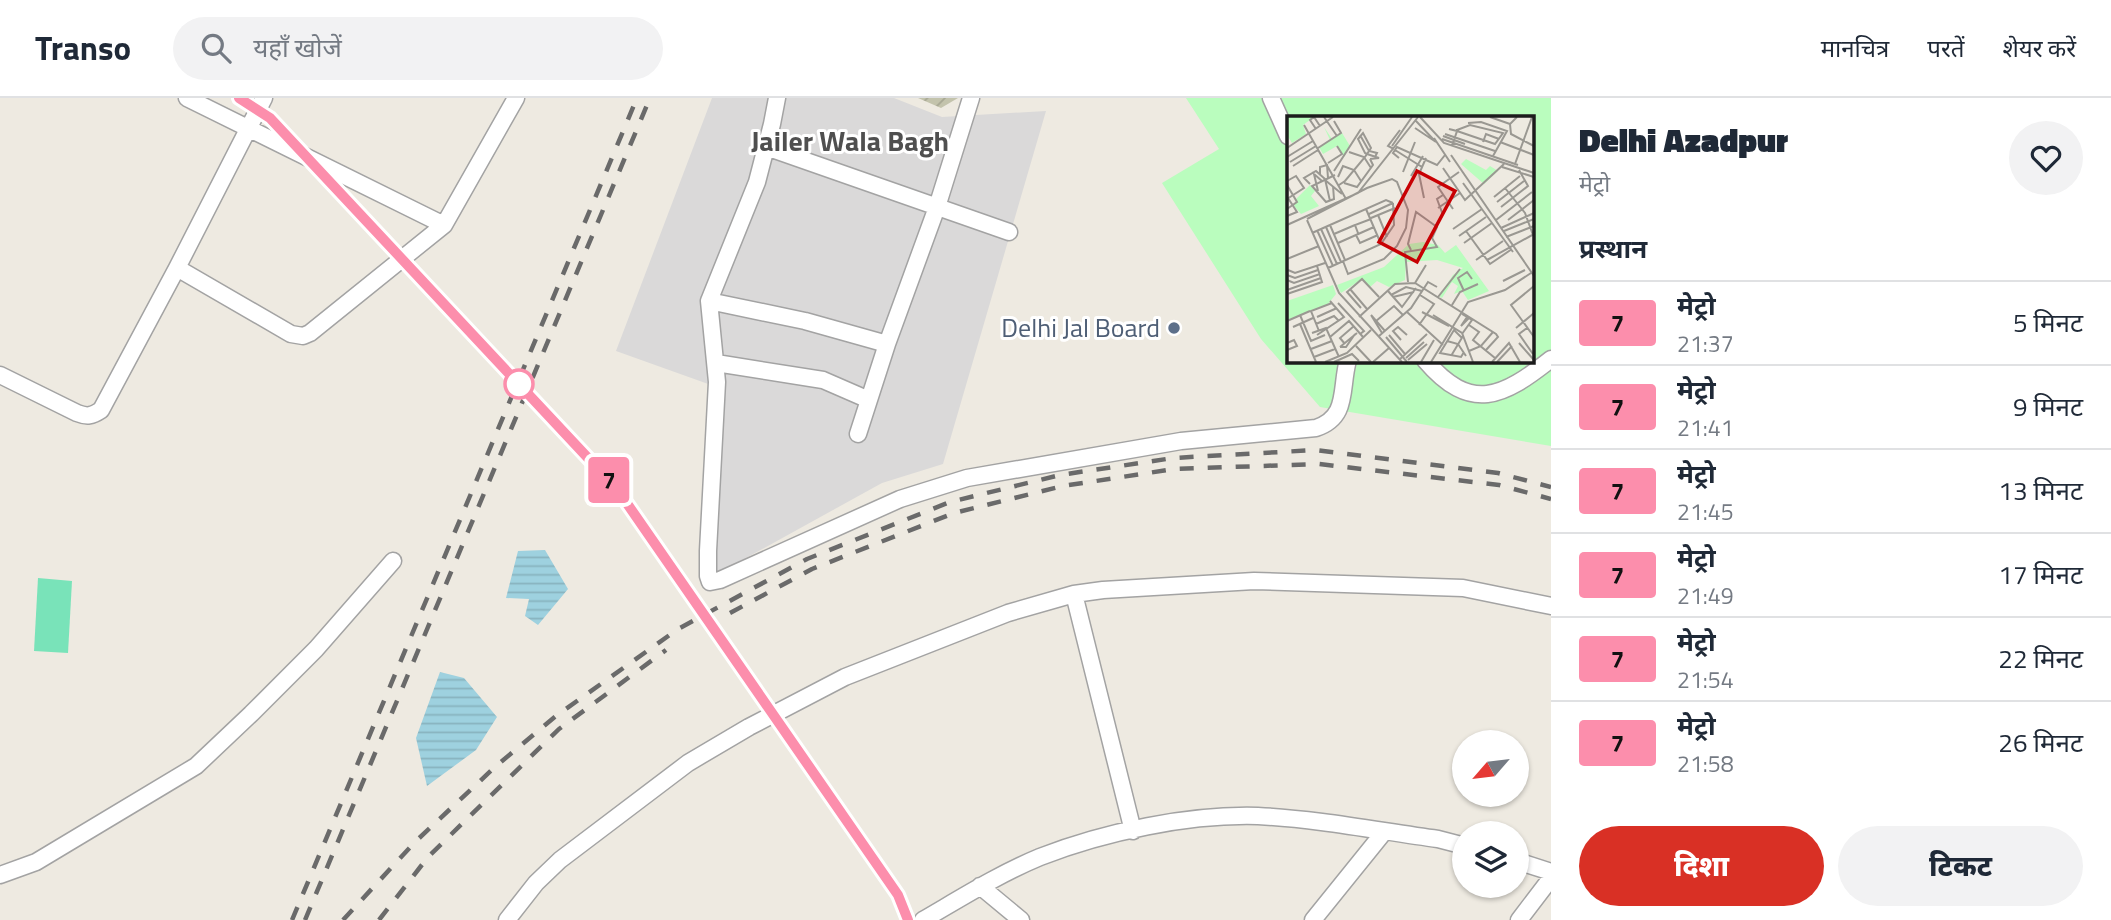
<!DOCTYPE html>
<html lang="hi">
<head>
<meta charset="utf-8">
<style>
	:root { --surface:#fff; --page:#f2f2f3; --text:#1f2937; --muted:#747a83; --line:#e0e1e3; --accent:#d93025 }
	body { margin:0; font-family:"Titillium Web","Noto Sans Devanagari",sans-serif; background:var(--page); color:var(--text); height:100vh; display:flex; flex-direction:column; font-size:26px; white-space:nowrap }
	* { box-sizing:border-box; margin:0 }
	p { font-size:23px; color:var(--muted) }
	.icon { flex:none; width:38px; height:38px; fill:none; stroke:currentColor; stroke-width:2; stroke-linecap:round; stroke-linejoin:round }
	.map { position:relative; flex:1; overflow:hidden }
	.details { display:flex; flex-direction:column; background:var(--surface); width:560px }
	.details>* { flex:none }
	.badge { padding:0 14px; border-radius:5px; font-size:24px; line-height:46px }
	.needle { width:46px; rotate:242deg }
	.buttons { position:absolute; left:1452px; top:632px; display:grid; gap:14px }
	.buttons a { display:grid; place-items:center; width:77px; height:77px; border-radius:50%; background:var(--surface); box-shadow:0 2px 5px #0004; font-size:35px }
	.map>.badge { position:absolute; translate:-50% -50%; box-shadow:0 0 0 4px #fff }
	h2 { padding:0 28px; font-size:26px; line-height:63px }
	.round { display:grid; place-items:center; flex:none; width:74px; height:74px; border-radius:37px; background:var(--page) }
	.summary { display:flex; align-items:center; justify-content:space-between; height:119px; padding:0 28px }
	h1 { font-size:33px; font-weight:800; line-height:52px }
	.button { display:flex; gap:14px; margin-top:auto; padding:14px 28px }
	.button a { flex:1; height:80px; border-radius:42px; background:var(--accent); color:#fff; font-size:28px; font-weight:800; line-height:80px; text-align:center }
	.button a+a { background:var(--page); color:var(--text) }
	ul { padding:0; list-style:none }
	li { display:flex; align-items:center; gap:21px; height:84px; padding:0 28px; border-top:2px solid var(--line) }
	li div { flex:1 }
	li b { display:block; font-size:26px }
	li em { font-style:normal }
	li .badge { min-width:77px; font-weight:700; text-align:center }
	header { display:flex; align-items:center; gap:42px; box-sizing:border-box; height:98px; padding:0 35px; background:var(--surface); border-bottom:2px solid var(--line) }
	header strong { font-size:33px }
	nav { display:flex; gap:38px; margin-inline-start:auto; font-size:24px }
	.search { width:490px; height:63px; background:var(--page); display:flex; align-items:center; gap:18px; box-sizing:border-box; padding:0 24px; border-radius:38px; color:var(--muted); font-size:26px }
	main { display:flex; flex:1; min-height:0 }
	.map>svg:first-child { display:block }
</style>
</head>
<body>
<header>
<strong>Transo</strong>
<div class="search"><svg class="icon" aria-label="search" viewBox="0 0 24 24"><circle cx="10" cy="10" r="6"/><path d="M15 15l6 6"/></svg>यहाँ खोजें</div>
<nav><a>मानचित्र</a><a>परतें</a><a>शेयर करें</a></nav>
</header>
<main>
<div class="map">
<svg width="1551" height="822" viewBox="0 0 1551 822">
	<defs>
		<pattern id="construction-furrows" width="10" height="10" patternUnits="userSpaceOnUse" patternTransform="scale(1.75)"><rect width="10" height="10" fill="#c3c3ac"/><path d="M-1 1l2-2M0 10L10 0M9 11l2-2" fill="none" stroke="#a7a793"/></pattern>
		<pattern id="water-rules" width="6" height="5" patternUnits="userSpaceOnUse" patternTransform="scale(1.75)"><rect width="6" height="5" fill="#9ed1df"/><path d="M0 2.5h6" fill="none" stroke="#88b3bf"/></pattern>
	</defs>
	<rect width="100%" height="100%" fill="#eeeae1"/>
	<!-- residential -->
	<path fill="#dad9d9" d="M712,0H894L942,19L1046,13L943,366L882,385L717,476L711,287L616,253Z"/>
	<!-- construction -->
	<path fill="url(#construction-furrows)" d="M918,0H958L941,10Z"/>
	<!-- park -->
	<path fill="#bafdbe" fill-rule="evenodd" d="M1186,0H1551V348L1320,309L1261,241L1162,85L1219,51ZM1288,19H1532V262H1288Z"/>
	<!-- pitch -->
	<path fill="#79e3b9" d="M38,480L72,483L68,555L34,553Z"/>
	<!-- water -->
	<path fill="url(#water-rules)" d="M545,452L568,491L538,527L525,518L529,501L506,500L518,453Z
		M440,574L464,580L497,619L476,652L427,688L416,640Z"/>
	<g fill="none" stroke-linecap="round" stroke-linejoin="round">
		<defs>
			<path id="minor" d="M187,0L444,127
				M777,0L772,26L757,84L709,203L717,284L708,453V478L710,484L720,482L900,401L967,380L1181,343L1316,330C1349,319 1340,291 1348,262
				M1271,0L1288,38
				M766,49L1009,134
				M177,170L291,236L303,238L310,235L444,127L516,0
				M709,203L805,223L887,246
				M1425,262C1471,316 1503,299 1551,261
				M716,265L823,282L869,302
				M0,277L77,315C87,319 92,318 101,312L177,170L264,0
				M858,336L887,246L937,109L971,0
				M1074,496L1133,733
				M1517,763L1551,774
				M0,777L36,764L196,668L251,616L316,551L393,463
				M980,788L1021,822
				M507,822L536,785L560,762L688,665L749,629L845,579L1008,515L1074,496L1103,492L1254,483L1463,490L1551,508
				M923,822C961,800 999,776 1040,759C1104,734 1189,716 1258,718C1318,721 1379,733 1438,741L1465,748
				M1313,822L1384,734
				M1519,822L1551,780"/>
		</defs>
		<!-- minor casing -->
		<use href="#minor" stroke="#a3a3a3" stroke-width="19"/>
		<!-- minor -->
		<use href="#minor" stroke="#fff" stroke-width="16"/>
		<!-- rail -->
		<path stroke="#6a6a6a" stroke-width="4.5" stroke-dasharray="14 14" stroke-linecap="butt" d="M730,515L812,471L954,415L1063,388L1174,371L1319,366L1499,387L1551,401
			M292,822L637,0
			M305,822L650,0
			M343,822L415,744L496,668L556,618L678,531L807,461L950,404L1060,377L1173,360L1316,352L1498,375L1551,389
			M379,822L428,759L559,631L666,552"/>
	</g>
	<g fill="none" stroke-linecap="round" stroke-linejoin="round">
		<defs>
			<path id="line" d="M239,0L270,20L617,391L898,797L908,822"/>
		</defs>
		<!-- line casing -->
		<use href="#line" stroke="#fff" stroke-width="16"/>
		<!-- line -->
		<use href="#line" stroke="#fc8eac" stroke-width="10"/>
	</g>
	<!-- markers -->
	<circle fill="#5c6f8a" stroke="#fff" stroke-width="2.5" cx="1174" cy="230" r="7"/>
	<circle fill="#fff" stroke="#fc8eac" stroke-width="3.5" cx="519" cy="286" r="14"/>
	<g text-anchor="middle" stroke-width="6" stroke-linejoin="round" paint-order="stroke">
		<!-- service labels -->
		<g font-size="26" fill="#4e5e75" stroke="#fff" text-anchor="end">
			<text x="1160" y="239">Delhi Jal Board</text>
		</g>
		<!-- neighbourhood labels -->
		<g font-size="28" font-weight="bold" fill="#4f4f4f" stroke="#fff">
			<text x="850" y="53">Jailer Wala Bagh</text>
		</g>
	</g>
	<!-- overview -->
	<g transform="translate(1287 18)">
		<rect width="247" height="247" fill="#eeeae1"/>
		<path d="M0,1H27L16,9L19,18L5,27L0,19ZM37,11L45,23L55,17L63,30L57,41L50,30L36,38L32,31L43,24ZM179,43L199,54L203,50L211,55L197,68L174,48ZM23,69L28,75L24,80L32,90L14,98L7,90L9,83ZM136,126L151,129L158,137L169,129L202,175L181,184L175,175L167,178L171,170L165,166L155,182L152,180L166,159L176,152L150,144L119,146L118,164L102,171L90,165L83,171L75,163L54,177L50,169L97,151L122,128ZM46,169L49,178L41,188L0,204V185Z" fill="#bafdbe"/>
		<path fill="none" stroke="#9a9892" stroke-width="2" d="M37,1L50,20M133,1L157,27L247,57M203,1L223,8M230,1L223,8L224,18L247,30M129,5L147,24M181,7L194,6L220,15L206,40M17,9L59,83M128,12L149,26M29,13L23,4L27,1L33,10M162,13L170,15L208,28L216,17L183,9L170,14V15L165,30M158,18L208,35M73,19L82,35L90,37L88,41M156,20L178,28M147,22L163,46M155,23L231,49M196,26L199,18L212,23M213,26L247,39M105,30L125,1M0,32L46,1M31,32L54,17L47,5M107,33L101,30L113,14M108,34L135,51M62,36L77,41L84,52M164,39L247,160M0,41L26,25M112,42L106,37L110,31L150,49L158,39M3,46L29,30M41,47L55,38L50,30M228,48L245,1M6,50L31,34M215,51L247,61M156,52L178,84L217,48M47,55L74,13M116,56L128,26M33,58V51L40,49L41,62M124,60L136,40M51,61L56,50L67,54L74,65M38,64L55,78M0,65L9,60L17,72L0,83M57,67L70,71L86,49L83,43M176,67L226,136M23,68L17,62L29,55L38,63L43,85M0,69L10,86L0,93M52,69L58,65L78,41L84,32L76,17L71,23L78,37L80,38L92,42L83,43M46,70L47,83L39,86L25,70L48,59M218,72L238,97L246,119M31,75L27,58L35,65M156,79L150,83L156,99M207,81L233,60M137,82L132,58L139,42M210,86L237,65M214,91L241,70L232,54M151,92L173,77M79,93L94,128M166,93L151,71L172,56M82,98L106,87M91,99L100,121M0,100L10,96L1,82M84,102L108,92M20,103L80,72L105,63L110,66L121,94L119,112L110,130L97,143L61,158L56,145M20,104L52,177L115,246M209,104L245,76M221,104L247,84M0,109L71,77L131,1M43,109L58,144M39,111L54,146M214,112L247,97M34,113L50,148M166,113L195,93M30,114L46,150M179,115L203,148L225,133M217,115L247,103M25,117L99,84L106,87M71,117L68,109L84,103M47,118L68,109M69,119L73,127L91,119M172,120L199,101M219,121L247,110M51,127L87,111M177,127L205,107M0,143L32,130M189,144L216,125M200,144L247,118M41,152L94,128L107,109L106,87M1,154L8,157L38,147M0,159L8,162L31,154M0,164L7,167L33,158M216,165L238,154M121,166L118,136L150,131L145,122L150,111L129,96L121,128L124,134M128,167L139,149M247,170L224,189L247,221M63,173L80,193M0,174L34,162M101,175L115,191L129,172M177,175L171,162L180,156L185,163M0,178L35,166L30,150M104,179L119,171L135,175M106,181L127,176M151,181L173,153M51,187L77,215L73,218M165,189L173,176L191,168M74,192L60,176L75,163L92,181M120,196L156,229M135,196L162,210M13,199L24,225L38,219M84,199L95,217M84,199L98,215M146,199L175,217L186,246M30,201L50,192M72,201L108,168L128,167L209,218L211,221L199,234M180,201L174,210L182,202M0,205L23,195M89,205L107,190L116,199M13,208L29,246M29,208L47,200L52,205M132,209L147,188L133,179M182,209L192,216L186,224L208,242M6,211L26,202M229,212L247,197M240,212L232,218L246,238M32,215L24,195L45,187M25,217L39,212L52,241M175,218L185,204L175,198M30,219L57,201L43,185M102,219L118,238M92,220L124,192L141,166L150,171M43,221L62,205L76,221M99,221L120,246M175,222L167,214L153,237L174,241L177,236M114,224L106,215L111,211L120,219M160,225L171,228L179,240M0,227L7,224L10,230L0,234M232,227L247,244M58,228L53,222L67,210M69,230L84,246M53,231H59L68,218M53,231L70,217M24,233L45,225M182,235L194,230L206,216M164,240L176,220M27,241L48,233M119,242L137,226M112,244L140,218M121,244L140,228M38,246L60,237L84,214M47,246L65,238L72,245M86,246L102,232M134,246L147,224M144,246L181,186L218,174L244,157M205,246L222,227L233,246M210,246L225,230"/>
		<path fill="#c80003" fill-opacity="0.15" stroke="#c80003" stroke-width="3.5" d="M130,55L168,75L130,146L92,126Z"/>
		<rect width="247" height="247" fill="none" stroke="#1c1c1c" stroke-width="3.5"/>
	</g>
</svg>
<div class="buttons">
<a><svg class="needle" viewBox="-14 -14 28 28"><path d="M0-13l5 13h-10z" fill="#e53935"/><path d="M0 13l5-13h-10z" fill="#747a83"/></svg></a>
<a><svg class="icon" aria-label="layers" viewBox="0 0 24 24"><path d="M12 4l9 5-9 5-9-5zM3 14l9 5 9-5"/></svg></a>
</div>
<b class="badge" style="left:609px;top:382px;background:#fc8eac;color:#111">7</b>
</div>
<section class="details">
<div class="summary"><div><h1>Delhi Azadpur</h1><p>मेट्रो</p></div><a class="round"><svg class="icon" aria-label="heart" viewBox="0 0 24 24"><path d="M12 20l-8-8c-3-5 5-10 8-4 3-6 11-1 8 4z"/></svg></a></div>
<h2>प्रस्थान</h2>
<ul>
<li><span class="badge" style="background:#fc8eac;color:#111">7</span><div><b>मेट्रो</b><p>21:37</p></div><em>5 मिनट</em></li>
<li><span class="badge" style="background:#fc8eac;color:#111">7</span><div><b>मेट्रो</b><p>21:41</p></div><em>9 मिनट</em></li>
<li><span class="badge" style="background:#fc8eac;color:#111">7</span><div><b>मेट्रो</b><p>21:45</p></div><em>13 मिनट</em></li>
<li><span class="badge" style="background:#fc8eac;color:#111">7</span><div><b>मेट्रो</b><p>21:49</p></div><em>17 मिनट</em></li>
<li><span class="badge" style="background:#fc8eac;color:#111">7</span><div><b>मेट्रो</b><p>21:54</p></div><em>22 मिनट</em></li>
<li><span class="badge" style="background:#fc8eac;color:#111">7</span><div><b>मेट्रो</b><p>21:58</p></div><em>26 मिनट</em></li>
</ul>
<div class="button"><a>दिशा</a><a>टिकट</a></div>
</section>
</main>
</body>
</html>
